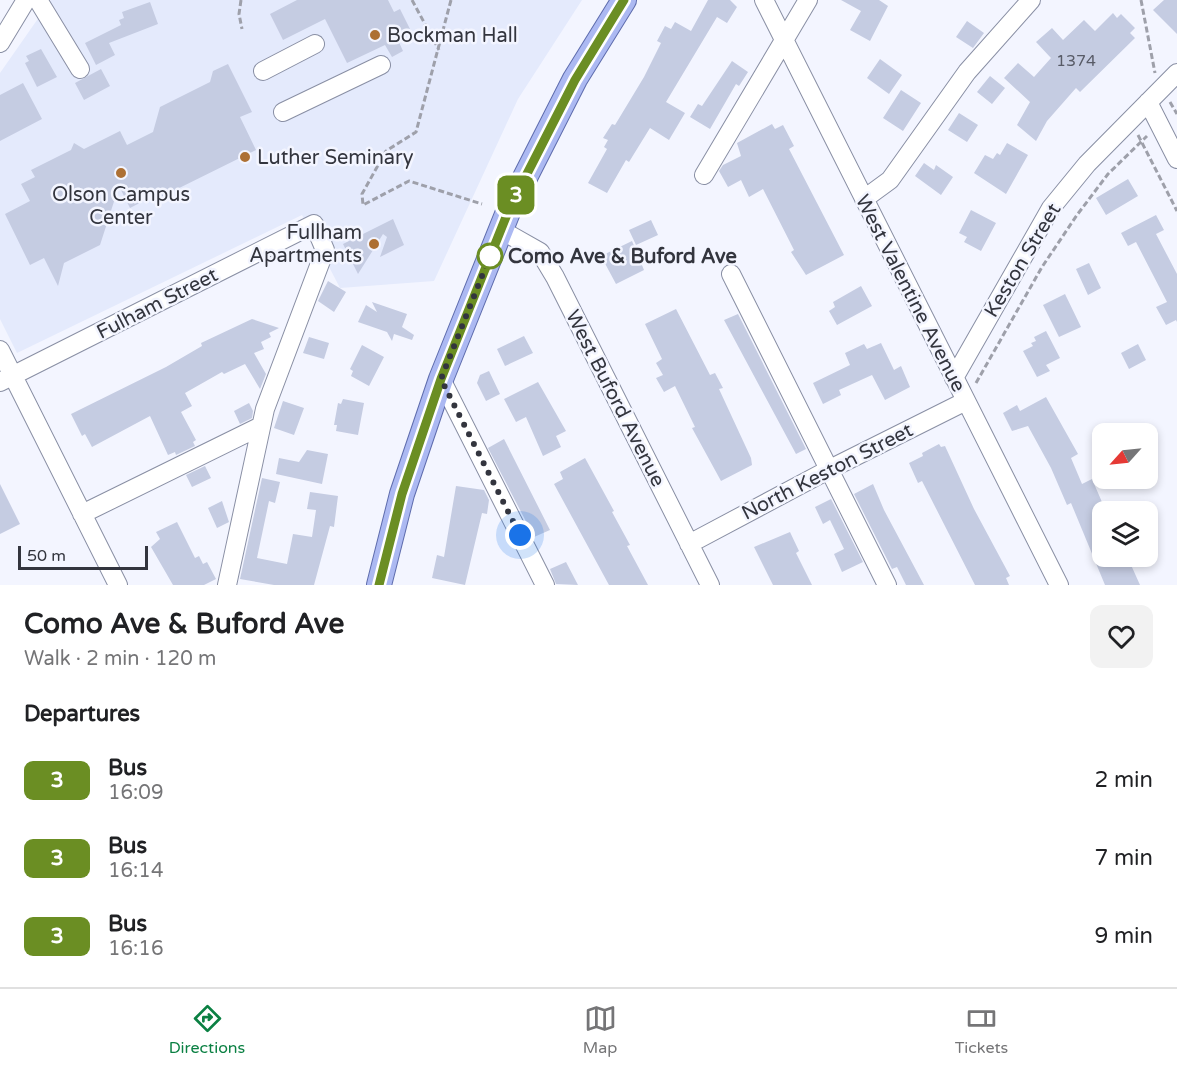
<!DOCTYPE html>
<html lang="en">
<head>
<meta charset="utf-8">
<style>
	:root { --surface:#fff; --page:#f2f2f2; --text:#202124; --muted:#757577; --line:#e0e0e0; --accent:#0b8043 }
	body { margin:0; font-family:"Varela Round",sans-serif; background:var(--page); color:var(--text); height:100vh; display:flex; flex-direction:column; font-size:22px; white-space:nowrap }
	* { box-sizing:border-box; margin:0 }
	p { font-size:20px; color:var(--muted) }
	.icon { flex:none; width:33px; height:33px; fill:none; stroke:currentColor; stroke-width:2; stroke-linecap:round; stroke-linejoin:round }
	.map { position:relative; height:585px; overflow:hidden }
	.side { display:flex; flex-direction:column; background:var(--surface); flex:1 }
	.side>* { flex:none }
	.badge { padding:0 12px; border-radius:9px; font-size:21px; line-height:39px }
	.needle { width:39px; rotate:243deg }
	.tools { position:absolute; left:1092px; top:423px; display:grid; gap:12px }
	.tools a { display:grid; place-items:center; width:66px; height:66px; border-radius:12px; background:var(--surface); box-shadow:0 3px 9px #0003; font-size:30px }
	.scale { position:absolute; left:18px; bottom:15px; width:130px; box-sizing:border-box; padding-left:6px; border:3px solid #33353e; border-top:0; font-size:16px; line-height:21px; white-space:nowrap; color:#33353e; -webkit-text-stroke:4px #f3f5ff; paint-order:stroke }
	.you { position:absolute; width:30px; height:30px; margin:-15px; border:4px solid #fff; border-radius:50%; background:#1a73e8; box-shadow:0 0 0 9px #1a73e833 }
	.map>.badge { position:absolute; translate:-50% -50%; box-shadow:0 0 0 3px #fff }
	h2 { padding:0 24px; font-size:22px; line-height:54px }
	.round { display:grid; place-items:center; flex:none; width:63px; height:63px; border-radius:12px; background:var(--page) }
	.headline { display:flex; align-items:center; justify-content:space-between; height:102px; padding:0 24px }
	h1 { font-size:28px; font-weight:700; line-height:45px }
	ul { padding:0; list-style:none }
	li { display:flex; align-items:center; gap:18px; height:78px; padding:0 24px }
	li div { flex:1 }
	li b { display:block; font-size:22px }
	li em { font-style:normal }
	li .badge { min-width:66px; font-weight:700; text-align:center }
	.menu { display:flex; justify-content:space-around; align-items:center; height:84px; border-top:2px solid var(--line); background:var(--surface); font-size:16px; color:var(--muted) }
	.menu a { display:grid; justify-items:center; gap:3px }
	.menu .on { color:var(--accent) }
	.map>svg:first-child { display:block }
</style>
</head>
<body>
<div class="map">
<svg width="1177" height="585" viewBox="0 0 1177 585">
	<rect width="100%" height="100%" fill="#f3f5ff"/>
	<!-- built -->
	<path fill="#e4eafc" d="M51,0H582L518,99L434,281L340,288L302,215L17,353L0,319V73Z"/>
	<!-- building -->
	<path fill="#c5cce2" d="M297,0H388L394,12L400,9L411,31L397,38L403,51L392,57L385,45L347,63L325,19L283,40L270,14Z
		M708,0H730L737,7L727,23L717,17L666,102L685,113L669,140L650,128L629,162L626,160L607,193L588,183L607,149L604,147L608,140L603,138L612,124L615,125L644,77L661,43L657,41L665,26L671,29L675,22L691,31Z
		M841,0H879L888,6L870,41L850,30L861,11Z
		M1164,0H1177V34L1153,10Z
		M150,2L158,24L109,43L115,55L96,65L85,43L121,25L119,20L124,18L122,12Z
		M1113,13L1117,18L1121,14L1135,28L1130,33L1135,38L1080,92L1076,88L1047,121L1036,141L1017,125L1030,102L1004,78L1018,63L1034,77L1051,58L1036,42L1052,28L1063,40L1084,20L1095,31Z
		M967,21L984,33L973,48L956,37Z
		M41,49L57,77L37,87L25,63L29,61L26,56Z
		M880,59L902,75L889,94L867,78Z
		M732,61L748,72L739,86L736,84L710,129L690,117L698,104L702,106Z
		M228,64L252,112L240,117L256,150L161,197L155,195L130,208L119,186L100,245L64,263L58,286L44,258L30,265L5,214L30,201L21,184L35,177L31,170L71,150L74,143L84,149L120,131L127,145L153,132L160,107L210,82L213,71Z
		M101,69L110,86L84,100L75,83Z
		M990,76L1005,88L992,104L977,92Z
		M23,83L42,119L0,141V95Z
		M901,90L921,103L903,131L883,118Z
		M959,113L978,125L967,142L948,130Z
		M772,124L775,129L783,125L794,146L789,149L844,255L806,275L791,252L794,250L763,189L749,197L741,180L728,187L719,171L723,165L741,156L737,143Z
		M1007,143L1028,155L1006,194L974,173L985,155L993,159L997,153L1000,155Z
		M924,163L934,170L936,165L953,177L941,195L915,176Z
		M1128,179L1138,196L1106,215L1096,198Z
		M971,210L996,223L981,251L964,242L967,237L959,233Z
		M1156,215L1164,230L1156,234L1177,274V322L1176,320L1166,325L1156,307L1167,302L1136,242L1128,246L1121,233Z
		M393,219L404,245L380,257L387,237L383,234L358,274L343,244Z
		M651,220L658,235L636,245L629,230Z
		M632,241L644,270L616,284L601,256Z
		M1089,263L1101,288L1088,295L1076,269Z
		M328,281L346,292L334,312L318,301Z
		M861,286L872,306L837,325L829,311L835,307L833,302Z
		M1065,294L1081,327L1059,337L1043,305Z
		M372,302L407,314L402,327L414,335L412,340L394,334L392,341L387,332L358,322L366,305L377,312Z
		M676,309L710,375L715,373L723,388L719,389L751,458L752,465L721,481L692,428L695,427L675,386L664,392L656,378L663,375L656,363L662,359L645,324Z
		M738,314L806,449L796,454L724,320Z
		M252,319L279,328L269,333L271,337L261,342L264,349L254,353L266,374L260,389L245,364L224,374L222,372L185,393L192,406L181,412L196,440L193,442L195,446L176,455L175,452L168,455L150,416L92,447L85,434L82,436L71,414L166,367L202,346L201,343Z
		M1046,331L1060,358L1046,365L1050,371L1037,377L1023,351L1033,346L1031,343L1036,341L1034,337Z
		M524,336L533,353L505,366L497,349Z
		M309,337L329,343L324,359L303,353Z
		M881,343L894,370L901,366L910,387L885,400L872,375L839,390L841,395L823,404L813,383L850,365L845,353L864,344L867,349Z
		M1138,344L1146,360L1129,369L1121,353Z
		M362,345L384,357L369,386L351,376L353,371L350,369Z
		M489,371L500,394L486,401L477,383L480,375Z
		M538,382L566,431L556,436L561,447L543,456L526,417L516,422L504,399Z
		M1046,397L1078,454L1071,458L1082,484L1092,479L1105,509L1102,510V556H1127L1140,585H1105L1071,503L1067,505L1051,468L1028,426L1012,431L1003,413L1017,405L1020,411Z
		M343,399L364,403L358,435L336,431L337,425H334L338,403L341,404Z
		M283,401L304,408L294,435L274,428Z
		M249,403L253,411L252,418L240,424L234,411Z
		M504,439L550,530L534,537L488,448Z
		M939,444L941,447L945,446L974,509L1010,576L1006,578L1009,585H975L922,481L918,483L909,463L923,456L922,453Z
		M307,450L328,454L322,484L276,474L279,458L299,462Z
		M585,458L614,511L612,512L630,545L627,546L648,585H609L554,484L563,479L560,472Z
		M205,466L211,478L192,487L186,475Z
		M262,478L280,482L275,503L269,501L257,558L287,564L293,534L312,537L316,510L307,509L310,492L338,496L334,527L330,526L314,585H274L240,579Z
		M0,484L20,524L0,534Z
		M873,484L884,510L924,585H906L897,567L892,569L854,494Z
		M456,486L484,490L489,500L487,514L482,513L465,585L432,578L437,555L444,557Z
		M831,499L863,562L842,572L834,554L844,549L830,520L823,524L815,507Z
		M222,501L229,522L217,528L208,508Z
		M177,522L195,558L199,556L203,564L207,562L216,579L204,585H173L151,547L160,539L156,532Z
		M790,532L799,551L796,553L812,585H773L754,547Z
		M566,562L578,585L556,584L550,569Z"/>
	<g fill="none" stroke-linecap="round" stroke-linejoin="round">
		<defs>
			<path id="minor" d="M38,0L80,69
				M764,0L1059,585
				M0,43L26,0
				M263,71L315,44
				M1148,102L1177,159
				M283,112L381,65
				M704,175L808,0
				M864,199L890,180L967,72L1031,0
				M501,230L540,252L555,277L710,585
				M731,274L887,585
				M0,350L118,585
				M954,378L1051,208L1087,164L1177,73
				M441,379L545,585
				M0,382L314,224L325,250L265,409L227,585
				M82,514L261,426
				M689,544L830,469L966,401"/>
			<path id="major" d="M379,585L402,494L441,379L510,207L575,79L624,0"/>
		</defs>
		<!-- minor casing -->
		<use href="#minor" stroke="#898fa4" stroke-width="20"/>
		<!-- major casing -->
		<use href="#major" stroke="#5e6cad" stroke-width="26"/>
		<!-- path -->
		<path stroke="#9ea0aa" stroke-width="3" stroke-dasharray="6 3" stroke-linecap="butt" d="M241,0L239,14L242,29
			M412,0L439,50
			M451,0L416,132L386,151L362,194L363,205L409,181L482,204
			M1141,0L1155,73
			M1170,102L1177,114
			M1138,135L1177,211
			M976,383L1042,267L1077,215L1108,174L1147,136"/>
		<!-- minor -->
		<use href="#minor" stroke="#fff" stroke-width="18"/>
		<!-- major -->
		<use href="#major" stroke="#acb9f2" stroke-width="24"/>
	</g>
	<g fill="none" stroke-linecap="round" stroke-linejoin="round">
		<defs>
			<path id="line" d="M379,585L402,494L441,379L510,207L575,80L624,0"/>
		</defs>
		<!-- line casing -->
		<use href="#line" stroke="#fff" stroke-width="14"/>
		<!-- line -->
		<use href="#line" stroke="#6b8e23" stroke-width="9"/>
		<!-- walk -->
		<path stroke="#33353e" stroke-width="6" stroke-dasharray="0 10.8" d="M490,256L441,379L520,535"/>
	</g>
	<!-- markers -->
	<g fill="#ad7034" stroke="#f3f5ff" stroke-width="2">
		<circle cx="375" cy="35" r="6"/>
		<circle cx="245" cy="157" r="6"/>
		<circle cx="121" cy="173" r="6"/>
		<circle cx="374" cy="244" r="6"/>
	</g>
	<circle fill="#fff" stroke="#6b8e23" stroke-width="3" cx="490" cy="256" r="12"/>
	<g text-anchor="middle" stroke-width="5" stroke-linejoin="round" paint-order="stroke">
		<!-- number labels -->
		<g font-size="16" fill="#585b67">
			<text x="1076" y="66">1374</text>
		</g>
		<!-- poi labels -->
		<g font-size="20" fill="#33353e" stroke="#f3f5ff" text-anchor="start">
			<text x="387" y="42">Bockman Hall</text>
			<text x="257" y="164">Luther Seminary</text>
			<text x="121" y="201" text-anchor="middle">Olson Campus<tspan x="121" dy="23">Center</tspan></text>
			<text x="362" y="239" text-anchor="end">Fullham<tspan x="362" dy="23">Apartments</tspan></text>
		</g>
		<!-- stop labels -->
		<g font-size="20" font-weight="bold" fill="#33353e" stroke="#f3f5ff" text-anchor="start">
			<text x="508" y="263">Como Ave &amp; Buford Ave</text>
		</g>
		<!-- street labels -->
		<g font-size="20" fill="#33353e" stroke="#f3f5ff">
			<text transform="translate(1022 260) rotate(-59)" y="7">Keston Street</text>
			<text transform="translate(911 293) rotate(63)" y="7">West Valentine Avenue</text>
			<text transform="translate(157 303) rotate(-27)" y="7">Fulham Street</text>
			<text transform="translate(616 398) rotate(63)" y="7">West Buford Avenue</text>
			<text transform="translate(827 471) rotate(-27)" y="7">North Keston Street</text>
		</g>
	</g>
</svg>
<div class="tools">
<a><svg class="needle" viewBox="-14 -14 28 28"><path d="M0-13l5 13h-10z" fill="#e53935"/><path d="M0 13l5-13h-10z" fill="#757577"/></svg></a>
<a><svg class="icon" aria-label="layers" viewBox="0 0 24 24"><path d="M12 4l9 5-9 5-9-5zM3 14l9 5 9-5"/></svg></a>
</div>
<div class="scale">50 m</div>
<div class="you" style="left:520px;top:535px"></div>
<b class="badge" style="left:516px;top:195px;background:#6b8e23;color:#fff">3</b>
</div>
<section class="side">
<div class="headline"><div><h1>Como Ave &amp; Buford Ave</h1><p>Walk · 2 min · 120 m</p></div><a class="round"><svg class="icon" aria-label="heart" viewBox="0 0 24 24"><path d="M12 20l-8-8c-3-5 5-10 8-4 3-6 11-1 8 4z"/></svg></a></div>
<h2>Departures</h2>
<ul>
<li><span class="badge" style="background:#6b8e23;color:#fff">3</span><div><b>Bus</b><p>16:09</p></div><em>2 min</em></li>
<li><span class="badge" style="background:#6b8e23;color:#fff">3</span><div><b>Bus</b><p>16:14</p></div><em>7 min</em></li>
<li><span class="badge" style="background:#6b8e23;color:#fff">3</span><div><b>Bus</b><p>16:16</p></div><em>9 min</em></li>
</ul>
</section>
<nav class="menu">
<a class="on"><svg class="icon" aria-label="directions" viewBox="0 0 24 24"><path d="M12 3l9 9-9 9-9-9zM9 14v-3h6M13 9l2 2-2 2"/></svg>Directions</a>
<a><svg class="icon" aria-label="map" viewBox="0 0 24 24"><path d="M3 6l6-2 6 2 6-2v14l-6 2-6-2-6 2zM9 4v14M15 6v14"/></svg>Map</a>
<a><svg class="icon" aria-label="tickets" viewBox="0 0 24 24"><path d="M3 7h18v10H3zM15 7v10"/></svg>Tickets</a>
</nav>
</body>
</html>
